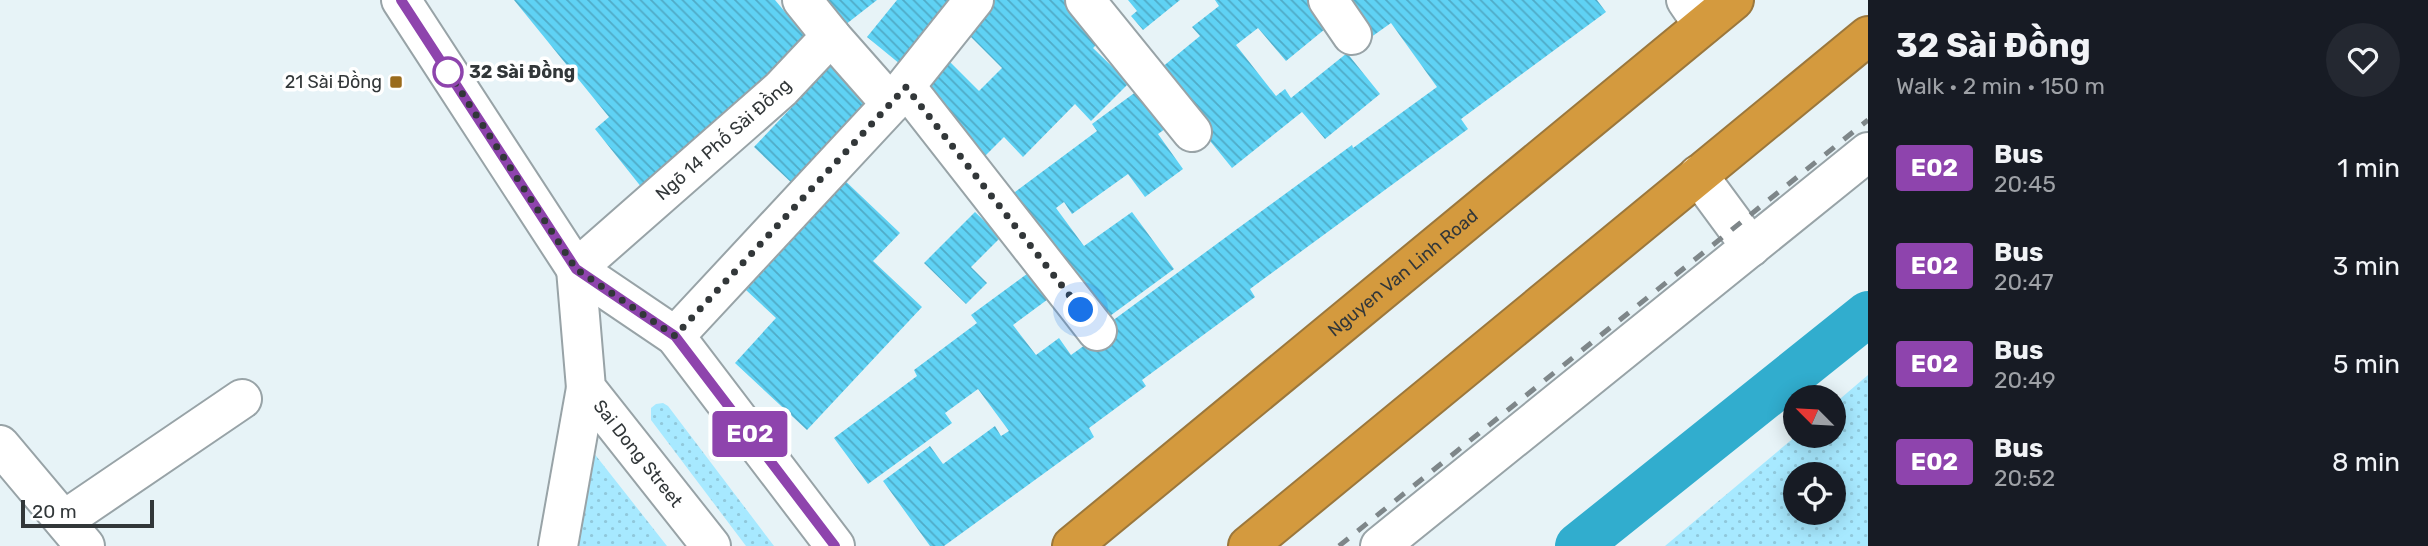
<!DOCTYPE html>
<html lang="en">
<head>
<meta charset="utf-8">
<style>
	:root { --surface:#171b24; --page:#242831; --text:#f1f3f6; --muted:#9ea1a6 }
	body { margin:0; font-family:Rubik,sans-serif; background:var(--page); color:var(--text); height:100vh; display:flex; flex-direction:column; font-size:26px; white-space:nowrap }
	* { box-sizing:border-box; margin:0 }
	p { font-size:23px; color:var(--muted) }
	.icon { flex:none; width:38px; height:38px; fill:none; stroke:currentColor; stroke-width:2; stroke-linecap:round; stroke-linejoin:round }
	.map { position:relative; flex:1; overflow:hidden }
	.panel { display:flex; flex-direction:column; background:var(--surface); width:560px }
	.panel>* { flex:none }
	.badge { padding:0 14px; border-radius:5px; font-size:24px; line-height:46px }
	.needle { width:46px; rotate:294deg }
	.controls { position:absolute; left:1783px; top:385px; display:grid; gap:14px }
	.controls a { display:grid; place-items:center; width:63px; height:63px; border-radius:50%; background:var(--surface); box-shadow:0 4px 18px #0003; font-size:35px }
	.scale { position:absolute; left:21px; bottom:18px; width:133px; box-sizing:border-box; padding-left:7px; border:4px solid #323739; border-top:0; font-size:19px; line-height:24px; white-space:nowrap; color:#323739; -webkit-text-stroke:5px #fff; paint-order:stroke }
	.you { position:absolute; width:35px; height:35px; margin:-18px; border:5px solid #fff; border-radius:50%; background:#1a73e8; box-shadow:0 0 0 10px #1a73e833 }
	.map>.badge { position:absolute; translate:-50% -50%; box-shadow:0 0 0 4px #fff }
	.round { display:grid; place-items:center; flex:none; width:74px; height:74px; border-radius:37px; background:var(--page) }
	.overview { display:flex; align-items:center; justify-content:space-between; height:119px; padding:0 28px }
	h1 { font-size:33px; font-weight:700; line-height:52px }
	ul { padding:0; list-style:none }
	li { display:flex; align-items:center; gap:21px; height:98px; padding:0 28px }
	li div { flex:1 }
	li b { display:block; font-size:26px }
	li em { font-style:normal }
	li .badge { min-width:77px; font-weight:700; text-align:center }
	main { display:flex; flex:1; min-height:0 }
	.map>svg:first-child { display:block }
</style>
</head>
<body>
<main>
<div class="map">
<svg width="1868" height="546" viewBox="0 0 1868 546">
	<defs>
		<pattern id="grass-dots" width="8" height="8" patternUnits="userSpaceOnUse" patternTransform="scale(1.75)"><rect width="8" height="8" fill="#a7e9ff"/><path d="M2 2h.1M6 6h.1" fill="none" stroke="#90c8db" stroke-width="1.8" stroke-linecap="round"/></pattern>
		<pattern id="building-back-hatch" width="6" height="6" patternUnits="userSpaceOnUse" patternTransform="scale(1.75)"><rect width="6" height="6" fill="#5fd2f4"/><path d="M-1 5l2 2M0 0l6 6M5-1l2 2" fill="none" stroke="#4fabc7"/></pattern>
	</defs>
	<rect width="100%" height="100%" fill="#e7f3f7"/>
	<!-- grass -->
	<path fill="url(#grass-dots)" fill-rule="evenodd" d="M1868,375V546H1665L1796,436H1834V404ZM1796,474H1834V513H1796Z
		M663,403L668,406L774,546H746L651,420V408L656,404Z
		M593,452L667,546H574Z"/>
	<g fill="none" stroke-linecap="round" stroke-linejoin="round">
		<!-- canal -->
		<path stroke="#31adce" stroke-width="46" d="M1578,546L1868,314"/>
	</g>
	<!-- building -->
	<path fill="url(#building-back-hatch)" d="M514,0H775L811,43L650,198L595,129L609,117Z
		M811,0H877L836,32Z
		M897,0H952L900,64L867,37Z
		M985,0H1075L1108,33L1093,48L1129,83L1091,121L1075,104L1023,157L1004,137L983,158L916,91L948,60L979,91L1002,68L959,25Z
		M1128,0H1180L1143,30L1131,16L1137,11Z
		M1215,0H1320L1336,20L1286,61L1258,28L1236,45L1276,96L1285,89L1291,98L1347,53L1380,94L1325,139L1302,112L1232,168L1155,73L1200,36L1192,27L1219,6Z
		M1338,0H1597L1606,12L1461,119L1468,129L1250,289L1255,297L1142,380L1146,386L1089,428L1094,437L944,546H930L883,481L930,446L943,464L995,426L1001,436L1009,431L978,389L945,413L952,423L868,484L834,438L917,376L914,370L977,323L971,315L1039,265L1059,291L1013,325L1036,355L1059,338L1071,355L1106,330L1104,327L1237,229L1352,145L1353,148L1437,87L1391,23L1367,40Z
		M831,66L874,107L797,188L754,147Z
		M1148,83L1176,121L1158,134L1183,169L1145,197L1128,174L1072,214L1064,202L1056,208L1084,246L1132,212L1174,269L1099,324L1007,198L1097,131L1092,124Z
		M839,175L900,233L873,261L922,307L807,430L735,363L776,318L746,290L809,222L801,215Z
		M975,212L1001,237L971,267L987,283L966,304L924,263Z"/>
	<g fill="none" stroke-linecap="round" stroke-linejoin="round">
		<defs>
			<g id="minor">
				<path d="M401,0L576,269L675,336L835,546"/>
				<path d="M1085,0L1192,132"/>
				<path d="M1328,0L1352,35"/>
				<path d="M1686,0L1703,25"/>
				<path d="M831,36L891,104"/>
				<path d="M906,87L1097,331"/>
				<path d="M1698,175L1751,247"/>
				<path id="s1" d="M576,269L781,89L831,36L802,0"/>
				<path id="s2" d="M576,269L586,388L711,546"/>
				<path d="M675,336L891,104L974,0"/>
				<path d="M0,445L85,546"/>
				<path d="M64,520L242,399"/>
				<path d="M558,546L586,388"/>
				<path d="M1380,546L1868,152"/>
			</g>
			<g id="highway">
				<path id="s3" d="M1072,546L1734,0"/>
				<path d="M1248,546L1868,36"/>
			</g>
		</defs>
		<!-- minor casing -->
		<use href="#minor" stroke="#98a3a7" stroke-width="42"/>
		<!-- highway casing -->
		<use href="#highway" stroke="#9b773c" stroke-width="42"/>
		<!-- minor -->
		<use href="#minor" stroke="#fff" stroke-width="38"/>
		<!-- highway -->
		<use href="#highway" stroke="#d49a3e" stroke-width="38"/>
		<!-- rail -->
		<path stroke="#7e8689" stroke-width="5" stroke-dasharray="12 12" stroke-linecap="butt" d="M1339,546L1868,120"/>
	</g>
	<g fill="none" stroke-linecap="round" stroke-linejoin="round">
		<defs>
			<path id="line" d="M401,0L576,269L675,336L835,546"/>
		</defs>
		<!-- line casing -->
		<use href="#line" stroke="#fff" stroke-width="16"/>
		<!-- line -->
		<use href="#line" stroke="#8e44ad" stroke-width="10"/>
		<!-- walk -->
		<path stroke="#323739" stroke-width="7" stroke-dasharray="0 12.6" d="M448,72L445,67L576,269L675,336L906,87L1081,310"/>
	</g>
	<!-- markers -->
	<circle fill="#fff" stroke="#8e44ad" stroke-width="3.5" cx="448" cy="72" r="14"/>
	<rect fill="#9a6b1c" stroke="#fff" stroke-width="2.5" x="389" y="75" width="14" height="14" rx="3.5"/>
	<g text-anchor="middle" stroke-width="7" stroke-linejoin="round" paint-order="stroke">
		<!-- stop labels -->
		<g font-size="18" font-weight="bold" fill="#323739" stroke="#fff" text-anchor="start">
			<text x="469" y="78">32 Sài Đồng</text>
		</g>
		<!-- poi labels -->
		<g font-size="18" fill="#323739" stroke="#fff" text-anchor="end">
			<text x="382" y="88">21 Sài Đồng</text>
		</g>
		<!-- street labels -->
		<g font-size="18" fill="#323739" stroke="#fff">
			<text dy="6" stroke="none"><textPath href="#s1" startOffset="196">Ngõ 14 Phố Sài Đồng</textPath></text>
			<text dy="6" stroke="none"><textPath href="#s3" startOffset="429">Nguyen Van Linh Road</textPath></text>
			<text dy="6" stroke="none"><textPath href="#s2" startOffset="203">Sai Dong Street</textPath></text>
		</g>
	</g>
</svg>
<div class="controls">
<a><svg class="needle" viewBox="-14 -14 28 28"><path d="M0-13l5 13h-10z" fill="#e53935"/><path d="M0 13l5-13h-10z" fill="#9ea1a6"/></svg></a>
<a><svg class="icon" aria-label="locate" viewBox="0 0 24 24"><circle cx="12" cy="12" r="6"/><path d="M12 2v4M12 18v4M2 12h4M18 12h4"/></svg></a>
</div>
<div class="scale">20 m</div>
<div class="you" style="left:1081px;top:310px"></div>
<b class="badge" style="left:750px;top:434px;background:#8e44ad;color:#fff">E02</b>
</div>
<section class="panel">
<div class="overview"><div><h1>32 Sài Đồng</h1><p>Walk · 2 min · 150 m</p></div><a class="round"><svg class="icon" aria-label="heart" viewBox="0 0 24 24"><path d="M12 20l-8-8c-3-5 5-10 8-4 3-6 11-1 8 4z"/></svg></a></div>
<ul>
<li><span class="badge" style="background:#8e44ad;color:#fff">E02</span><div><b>Bus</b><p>20:45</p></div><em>1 min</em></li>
<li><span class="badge" style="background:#8e44ad;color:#fff">E02</span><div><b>Bus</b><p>20:47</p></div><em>3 min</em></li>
<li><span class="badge" style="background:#8e44ad;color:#fff">E02</span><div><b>Bus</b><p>20:49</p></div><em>5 min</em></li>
<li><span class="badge" style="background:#8e44ad;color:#fff">E02</span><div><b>Bus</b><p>20:52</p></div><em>8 min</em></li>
</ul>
</section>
</main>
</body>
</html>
